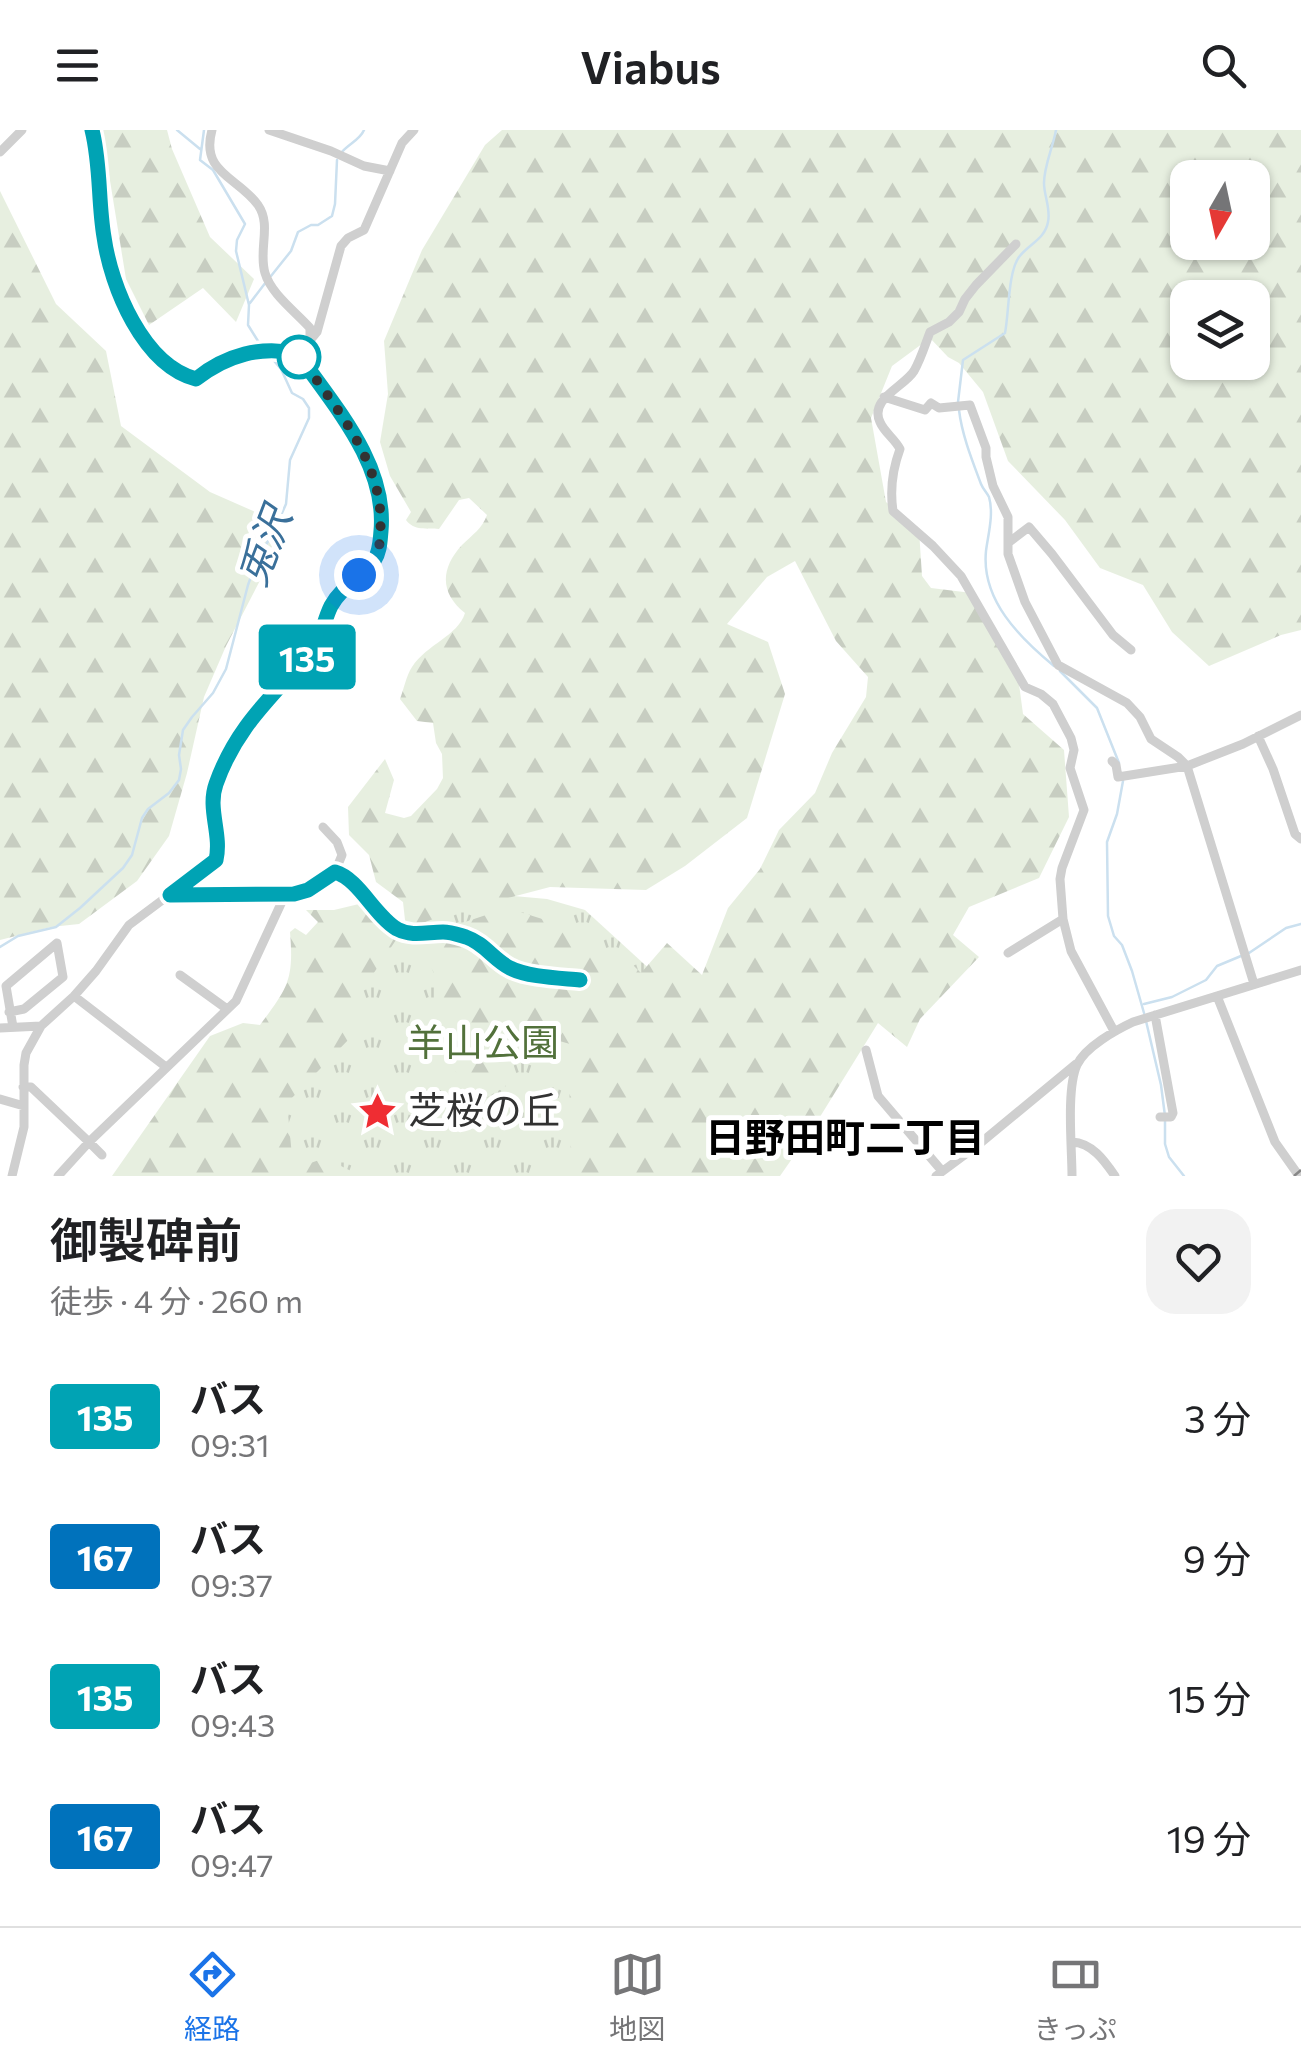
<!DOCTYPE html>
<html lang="ja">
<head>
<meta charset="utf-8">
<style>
	:root { --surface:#fff; --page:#f2f2f2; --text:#202124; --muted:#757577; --line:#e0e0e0; --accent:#1a73e8 }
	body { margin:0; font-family:Commissioner,"Noto Sans JP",sans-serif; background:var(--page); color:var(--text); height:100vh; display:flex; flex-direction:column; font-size:38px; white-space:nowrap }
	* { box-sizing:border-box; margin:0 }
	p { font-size:32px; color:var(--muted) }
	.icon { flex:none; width:55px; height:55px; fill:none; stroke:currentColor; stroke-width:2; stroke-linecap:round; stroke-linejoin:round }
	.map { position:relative; height:1046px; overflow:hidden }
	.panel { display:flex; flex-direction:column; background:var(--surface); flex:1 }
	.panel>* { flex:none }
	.badge { padding:0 20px; border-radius:8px; font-size:35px; line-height:65px }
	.needle { width:65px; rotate:189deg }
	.fabs { position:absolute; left:1170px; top:30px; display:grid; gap:20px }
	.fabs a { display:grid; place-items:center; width:100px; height:100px; border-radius:20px; background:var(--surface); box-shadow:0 2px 8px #0004; font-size:50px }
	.you { position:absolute; width:50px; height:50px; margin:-25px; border:8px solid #fff; border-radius:50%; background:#1a73e8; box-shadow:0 0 0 15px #1a73e833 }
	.map>.badge { position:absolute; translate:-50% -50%; box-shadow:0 0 0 5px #fff }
	.round { display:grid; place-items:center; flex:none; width:105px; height:105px; border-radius:30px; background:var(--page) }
	.headline { display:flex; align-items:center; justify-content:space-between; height:170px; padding:0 50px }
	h1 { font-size:48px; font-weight:600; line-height:75px }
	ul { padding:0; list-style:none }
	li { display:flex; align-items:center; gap:30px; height:140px; padding:0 50px }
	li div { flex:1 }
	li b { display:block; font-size:38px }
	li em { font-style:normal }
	li .badge { min-width:110px; font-weight:700; text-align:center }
	header { display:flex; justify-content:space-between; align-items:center; height:130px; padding:0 50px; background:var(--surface); font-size:45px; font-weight:600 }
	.menu { display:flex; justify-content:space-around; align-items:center; height:140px; border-top:2px solid var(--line); background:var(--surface); font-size:28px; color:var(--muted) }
	.menu a { display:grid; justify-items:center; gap:5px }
	.menu .active { color:var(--accent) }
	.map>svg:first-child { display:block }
</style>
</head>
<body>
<header><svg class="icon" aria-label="menu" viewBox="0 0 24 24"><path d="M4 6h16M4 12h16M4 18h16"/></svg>Viabus<svg class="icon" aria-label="search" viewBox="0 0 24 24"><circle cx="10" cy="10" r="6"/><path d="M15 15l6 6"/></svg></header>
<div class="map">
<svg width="1301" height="1046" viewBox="0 0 1301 1046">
	<defs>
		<pattern id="grass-tufts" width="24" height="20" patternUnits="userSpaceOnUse" patternTransform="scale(2.5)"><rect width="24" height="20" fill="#e7efe0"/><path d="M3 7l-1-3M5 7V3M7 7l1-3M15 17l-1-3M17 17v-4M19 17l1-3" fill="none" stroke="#c7cdc1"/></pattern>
		<pattern id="forest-firs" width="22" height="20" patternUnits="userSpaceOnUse" patternTransform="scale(2.5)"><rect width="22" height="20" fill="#e7efe0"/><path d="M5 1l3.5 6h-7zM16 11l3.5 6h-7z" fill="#c7cdc1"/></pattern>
	</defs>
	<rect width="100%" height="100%" fill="#fff"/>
	<!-- grass -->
	<path fill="url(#grass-tufts)" d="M491,764L547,769L585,780L655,844L577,1046H250L254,957L396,809L449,776Z"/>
	<!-- forest -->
	<path fill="url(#forest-firs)" fill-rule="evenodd" d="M97,0H167L172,19L210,107L254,149L236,192L203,158L149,195L126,149L106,26Z
		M502,0H1301V500L1281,505L1209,536L1172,502L1143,455L1100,438L1065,390L1008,331L983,262L959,233L948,227L930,208L892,236L871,288L886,372L919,400L922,446L931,458L972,463L1019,554L1023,584L1064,620L1069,687L1039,748L969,777L953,805L979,827L920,889L907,917L878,893L810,1003L780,1046H572L569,982L571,923L590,925L570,914L506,896L496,939L506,956L474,975L449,930L437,892L434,844L428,828L405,812L507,778L555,793L631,833L641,843L667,813L702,845L728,778L760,739L779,700L815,663L832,623L866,567L868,547L836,511L795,431L767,447L727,494L768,512L785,564L747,688L685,736L646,760L550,757L447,784L406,799L403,772L376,752L369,725L349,705L348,677L385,629L394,650L385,683L404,688L411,686L437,659L443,648L442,624L436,613L433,593L417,591L400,569C404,559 406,546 412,537C427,514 458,506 465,483C440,463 440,439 462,415C473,404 482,399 487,385L469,368L459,370L439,399C427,398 414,401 406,390L411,382L390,346L380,312L388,264L384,211L422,120L485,15ZM1188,48H1252V112H1188ZM1188,168H1252V232H1188Z
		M0,61L56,174L106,221L121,296L210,362L260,384L281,410L226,516L204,567L187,643L169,706L137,751L79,794L51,797L0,810Z
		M359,774L400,804L359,865L351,907L287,973L293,1037L296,1038L325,1028L361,1046H112L210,906L243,893L260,895C288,857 294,850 290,802L295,798L306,805L318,792L306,780H334Z"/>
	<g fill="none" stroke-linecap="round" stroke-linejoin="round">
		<!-- stream -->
		<path stroke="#cbe0ef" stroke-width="2.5" d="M177,0L200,19
			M204,0L200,30L213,40L245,94L237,110L236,121L249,175L248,195L263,219
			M341,23C348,14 360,10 364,0
			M271,146L291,121L298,102L311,95H318L332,86L335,74L337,30
			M250,173L266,152
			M958,272L963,230L1005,203C1009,183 1008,142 1019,127C1029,114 1045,109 1048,92C1051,79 1044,66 1044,53C1044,36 1053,17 1056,0
			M959,280C962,305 972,330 981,354C983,359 987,363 989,367C994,384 988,405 986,421C981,470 1020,508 1054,536
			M1060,541L1097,578L1119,633
			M1123,651L1117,684L1107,712L1108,786L1114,806L1122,815L1132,841L1144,883
			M0,817L18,806L56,797L80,778L123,738L132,725L142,688L148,679L169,663L179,650L181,639L179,625L183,600L192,587L213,563L226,539L248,455L257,430L274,401L286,374L290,330L309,288V278L303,269L292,263L281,239L269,225
			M1249,823L1286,798L1301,794
			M1144,874L1172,867L1206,850L1217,836L1241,826
			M1146,891L1161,955L1165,986V1014L1169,1027L1184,1046"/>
		<!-- minor -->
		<path stroke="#cfcfcf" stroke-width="9" d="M212,0C200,43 238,47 258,75C272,95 258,120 265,143C271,164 296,182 310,198V212
			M269,0L331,21L364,36L390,41
			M0,22L22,0
			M1016,114L976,155L965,169L959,182L949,192L930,202C925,215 921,229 914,241C904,257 869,269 880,292C884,302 895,309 900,319C893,338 890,361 893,381L933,416L961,446L1025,557L1041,564L1053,574L1071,608L1074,620L1070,638L1084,680L1062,738L1060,749L1063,789L1071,821L1114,901
			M298,225L317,202L341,116L348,108L364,100L402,13L414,0
			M884,267L925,280L931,273L939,278L970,275L986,318V327L993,356L1008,387V424L1025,472L1058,535L1127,573L1140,587L1151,609L1178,627L1187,636L1254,854
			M1008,413L1029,397L1052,424L1113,505L1131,520
			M1258,606L1273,639L1295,704L1301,709
			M1112,631L1116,635L1118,647L1187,636L1243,614L1301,585
			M335,742C358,749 374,785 397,799C412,807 427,802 443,802C451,802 459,805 466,807C484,813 494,830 511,838C529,848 558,848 580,851
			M173,765L294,764L308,759L335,742L342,725L337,712L323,697
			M1008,823L1063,789
			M180,845L227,879
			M74,866L166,937
			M1217,866L1275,1012L1299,1046
			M9,882L24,879L63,847L57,813L6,856L13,897
			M1155,885L1173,983L1171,987H1160
			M0,898L41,896
			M866,920L878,966L942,1041
			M23,957H31L89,1012L236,871L285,765
			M0,969L24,976
			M1072,1012C1092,1013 1104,1030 1115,1046
			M12,1046L24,997V935L26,923L41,896L74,866L96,841L129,795L216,730C221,709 211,690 212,669C212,652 224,633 231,619C248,582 283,554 309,524C322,510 323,492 331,476C342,455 368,445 377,424C403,358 333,275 298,225C262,215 225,225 197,249C143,235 112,158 104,107C98,72 100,36 92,0
			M58,1046L89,1012L102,1025
			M936,1046L978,1015L1076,934
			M1072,1046C1072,1018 1066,959 1077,935C1085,917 1116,900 1133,892L1301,840"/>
		<!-- rail -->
		<path stroke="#878787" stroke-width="2.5" stroke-dasharray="10 8" stroke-linecap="butt" d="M1294,1046L1301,1040"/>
	</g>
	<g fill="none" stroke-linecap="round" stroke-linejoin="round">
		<defs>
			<path id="line" d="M92,0C101,36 98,72 104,107C111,157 143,235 196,249C226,225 262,215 298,224C334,276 387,334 381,401C380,411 380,422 374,431C362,447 341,457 331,476C323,492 322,510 309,524C271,568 236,597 216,654C207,679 222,704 216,730L170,765L294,764L308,760L335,742C359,749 374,785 397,799C412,807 427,802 443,802C451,802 459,805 466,807C484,813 494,830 510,838C527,847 560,848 580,850"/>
		</defs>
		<!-- line casing -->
		<use href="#line" stroke="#fff" stroke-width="22"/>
		<!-- line -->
		<use href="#line" stroke="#00a3b4" stroke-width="15"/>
		<!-- walk -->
		<path stroke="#323232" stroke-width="10" stroke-dasharray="0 18" d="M299,227L298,224C336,279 387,335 380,405C380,413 379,421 375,428C371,434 365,439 359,445"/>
	</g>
	<!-- icons -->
	<defs>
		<symbol id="sight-bare" viewBox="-9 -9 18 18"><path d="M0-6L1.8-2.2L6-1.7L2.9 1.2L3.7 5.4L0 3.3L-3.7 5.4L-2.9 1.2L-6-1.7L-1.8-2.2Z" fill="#ef2d33" stroke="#fff" stroke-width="2.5" paint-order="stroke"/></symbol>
	</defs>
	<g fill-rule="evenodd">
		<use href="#sight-bare" x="350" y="954" width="55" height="55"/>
	</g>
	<!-- markers -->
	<circle fill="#fff" stroke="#00a3b4" stroke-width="5" cx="299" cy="227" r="20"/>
	<g text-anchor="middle" stroke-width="10" stroke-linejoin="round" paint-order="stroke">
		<!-- park labels -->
		<g font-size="38" fill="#52713b" stroke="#fff">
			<text x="483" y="926">羊山公園</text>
		</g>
		<!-- poi labels -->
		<g font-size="38" fill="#323232" stroke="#fff" text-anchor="start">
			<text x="408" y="994">芝桜の丘</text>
		</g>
		<!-- water labels -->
		<g font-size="40" font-style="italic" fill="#3a709a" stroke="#fff">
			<text transform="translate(265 417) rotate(-69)" y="14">兎沢</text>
		</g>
		<!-- neighbourhood labels -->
		<g font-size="40" font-weight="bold" fill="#000" stroke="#fff">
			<text x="845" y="1022">日野田町二丁目</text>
		</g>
	</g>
</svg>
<div class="fabs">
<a><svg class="needle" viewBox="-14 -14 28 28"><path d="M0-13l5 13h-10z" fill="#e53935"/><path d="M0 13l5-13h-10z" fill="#757577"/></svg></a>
<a><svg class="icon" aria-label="layers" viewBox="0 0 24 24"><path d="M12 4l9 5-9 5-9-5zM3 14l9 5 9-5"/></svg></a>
</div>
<div class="you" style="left:359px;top:445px"></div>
<b class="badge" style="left:307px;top:527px;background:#00a3b4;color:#fff">135</b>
</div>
<section class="panel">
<div class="headline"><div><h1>御製碑前</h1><p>徒歩 · 4 分 · 260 m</p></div><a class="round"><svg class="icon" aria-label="heart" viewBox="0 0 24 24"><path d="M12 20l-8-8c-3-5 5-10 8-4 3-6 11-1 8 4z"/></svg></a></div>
<ul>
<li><span class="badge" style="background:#00a3b4;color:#fff">135</span><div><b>バス</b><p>09:31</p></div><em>3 分</em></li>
<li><span class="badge" style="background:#0072bc;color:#fff">167</span><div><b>バス</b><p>09:37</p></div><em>9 分</em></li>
<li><span class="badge" style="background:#00a3b4;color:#fff">135</span><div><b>バス</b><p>09:43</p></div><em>15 分</em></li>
<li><span class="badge" style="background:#0072bc;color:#fff">167</span><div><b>バス</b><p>09:47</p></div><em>19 分</em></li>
</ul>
</section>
<nav class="menu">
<a class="active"><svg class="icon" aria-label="directions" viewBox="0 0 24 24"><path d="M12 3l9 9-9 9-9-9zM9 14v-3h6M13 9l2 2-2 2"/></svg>経路</a>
<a><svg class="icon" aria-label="map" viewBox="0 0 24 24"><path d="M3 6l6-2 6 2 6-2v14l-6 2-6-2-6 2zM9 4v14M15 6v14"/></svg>地図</a>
<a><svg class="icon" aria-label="tickets" viewBox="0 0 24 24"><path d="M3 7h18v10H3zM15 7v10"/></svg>きっぷ</a>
</nav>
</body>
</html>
